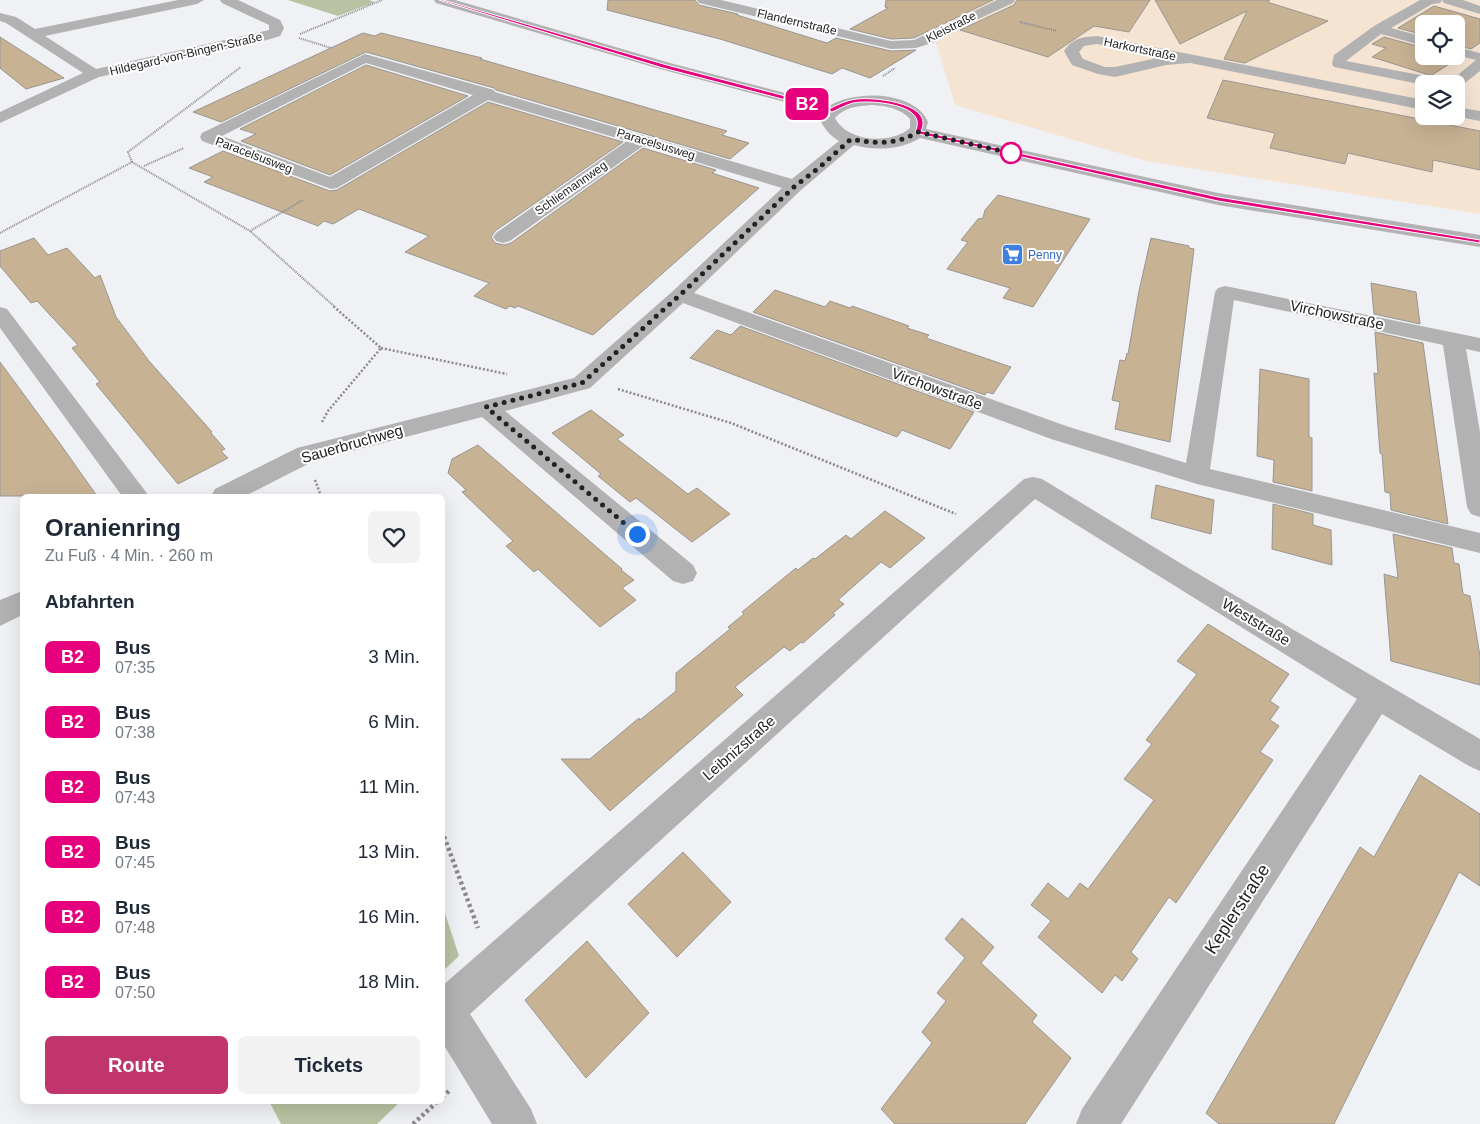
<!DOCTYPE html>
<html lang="de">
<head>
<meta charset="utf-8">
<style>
	:root { --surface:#fff; --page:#f2f2f3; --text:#1f2937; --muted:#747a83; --accent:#bf356c }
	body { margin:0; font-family:Arial,sans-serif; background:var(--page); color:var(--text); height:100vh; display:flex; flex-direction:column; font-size:19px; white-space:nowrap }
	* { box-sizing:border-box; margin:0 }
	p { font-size:16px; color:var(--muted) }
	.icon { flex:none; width:28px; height:28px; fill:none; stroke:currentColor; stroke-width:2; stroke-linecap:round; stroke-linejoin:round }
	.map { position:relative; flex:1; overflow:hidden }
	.panel { position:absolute; left:20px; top:494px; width:425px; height:610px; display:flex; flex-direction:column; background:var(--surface); border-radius:8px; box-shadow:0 5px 20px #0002 }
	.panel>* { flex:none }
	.badge { padding:0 10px; border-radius:8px; font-size:18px; line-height:32px }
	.fabs { position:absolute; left:1415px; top:15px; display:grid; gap:10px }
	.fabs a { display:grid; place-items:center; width:50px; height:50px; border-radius:8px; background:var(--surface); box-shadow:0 5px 20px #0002; font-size:25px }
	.you { position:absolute; width:25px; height:25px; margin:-12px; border:4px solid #fff; border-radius:50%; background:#1a73e8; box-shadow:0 0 0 8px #1a73e833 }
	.map>.badge { position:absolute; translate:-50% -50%; box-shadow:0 0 0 2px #fff }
	h2 { padding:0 25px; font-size:19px; line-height:45px }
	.round { display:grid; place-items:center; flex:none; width:52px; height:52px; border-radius:8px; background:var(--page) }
	.head { display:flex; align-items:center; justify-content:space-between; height:85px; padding:0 25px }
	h1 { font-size:24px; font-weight:700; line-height:38px }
	.primary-button { display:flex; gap:10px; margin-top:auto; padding:10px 25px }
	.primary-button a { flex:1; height:58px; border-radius:8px; background:var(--accent); color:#fff; font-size:20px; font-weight:700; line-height:58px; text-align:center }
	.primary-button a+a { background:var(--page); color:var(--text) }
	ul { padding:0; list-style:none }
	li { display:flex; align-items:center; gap:15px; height:65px; padding:0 25px }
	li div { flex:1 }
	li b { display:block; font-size:19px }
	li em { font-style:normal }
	li .badge { min-width:55px; font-weight:700; text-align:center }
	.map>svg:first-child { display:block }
</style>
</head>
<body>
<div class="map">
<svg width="1480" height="1124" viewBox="0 0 1480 1124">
	<rect width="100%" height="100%" fill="#f0f1f5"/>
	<!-- industrial -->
	<path fill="#f6e4d3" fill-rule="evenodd" d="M992,0H1480V214L1146,161L955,105L931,27ZM1424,24H1456V56H1424ZM1424,84H1456V116H1424Z"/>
	<!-- green -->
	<path fill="#b9c2a2" d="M288,0H369L375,2L338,16Z
		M442,904L459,956L443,971H442Z
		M269,1101H401L377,1124H281Z"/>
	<!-- building -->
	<path fill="#c8b294" stroke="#989692" d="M608,0H695L699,5L738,14L737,15L827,43L836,38L891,51L916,50L870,78L842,68L832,74L720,39L607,10Z
		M886,0H993L914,38L891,39L850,29L888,8L885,7Z
		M1017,0H1150L1129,32L1094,26L1048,57L960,30L1014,5Z
		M1155,0H1270L1267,2L1328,21L1245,63L1224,59L1247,11L1180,44Z
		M1434,6L1480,19V43L1471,49L1456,45V24H1424V35L1398,28Z
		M363,33L375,36L381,33L482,58L480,59L727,131L722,135L749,143L730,159L496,90L494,88L366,52L221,122L193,112Z
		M0,37L64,78L26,89L0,68Z
		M1384,37L1424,48V56L1459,58L1432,75H1429L1372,57L1386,48L1372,44Z
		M366,65L468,96L330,175L241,141L256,134L240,129Z
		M1223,80L1480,131V170L1433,160L1432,172L1348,153L1345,164L1270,148L1275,133L1207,118Z
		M488,102L623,142L495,231L491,237L495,243L504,245L511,243L643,148L716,170L712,173L759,188L593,335L518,306L515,308L510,306L506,309L474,296L489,283L405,252L429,236L359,209L333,224L324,221L318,226L204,182L213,177L189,168L223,151L330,191L337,190Z
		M998,195L1090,219L1033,307L1003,298L1010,288L947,269L968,242L961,240L978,219L983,218L985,210Z
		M34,238L48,255L67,248L95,278L100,275L116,317L149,361L212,432L211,433L225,449L221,451L228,458L178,484L96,384L100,382L72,348L78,345L37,301L31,303L0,266V251Z
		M1151,238L1189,246V248L1194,249L1170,442L1115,429L1120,402L1112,400L1120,360L1125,361L1127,353L1128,354L1139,291Z
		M1371,283L1416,292L1420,324L1374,314Z
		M775,290L825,307L830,301L850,308L852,306L909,326L907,328L929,335L926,338L1011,367L993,394L987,392L985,395L753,312Z
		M740,326L974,412L950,449L902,430L897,437L690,358L717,330L731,335Z
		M1375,332L1423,343L1448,524L1391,510L1390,493L1385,492L1382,454L1380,453L1374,373L1378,374Z
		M0,362L61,445L97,496H0Z
		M1260,369L1309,379V437L1312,438V491L1273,482L1274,460L1257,456Z
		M591,410L624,435L617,439L688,494L697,488L730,514L692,542L636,498L630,502L598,476L601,474L552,433Z
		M478,445L622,569L621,570L634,580L622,588L636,600L600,627L538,569L534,572L506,546L513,541L462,492L466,490L448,473L452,459Z
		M1156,485L1214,500L1211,534L1151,518Z
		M1273,504L1313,514V525L1331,530L1332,565L1272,549Z
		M885,511L925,538L890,568L881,562L838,600L844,604L833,613L835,615L803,643L801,642L790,651L784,647L735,687L743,695L610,811L561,759H590L639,718L640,720L676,691V673L730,629L728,627L744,614L742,612L796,568L798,570L813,558L815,559L846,535L851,539Z
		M1393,534L1452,548L1454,563L1459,564L1463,594L1470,596L1480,656V685L1391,661L1384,574L1398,578Z
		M1208,624L1289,674L1270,701L1279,707L1270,720L1279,726L1260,752L1273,760L1176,903L1169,897L1131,952L1138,959L1122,981L1115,975L1102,993L1038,937L1051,921L1031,905L1048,883L1068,899L1080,883L1088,889L1154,800L1124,779L1152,744L1146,740L1197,674L1177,661Z
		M1420,775L1480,814V886L1459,872L1334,1124H1219L1206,1113L1360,847L1374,857Z
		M683,852L731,902L677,957L628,904Z
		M962,918L994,947L981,963L1037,1015L1032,1022L1071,1058L1025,1124H895L881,1109L932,1043L922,1032L946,1001L937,993L965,958L945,939Z
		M587,941L649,1013L586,1078L525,1000Z"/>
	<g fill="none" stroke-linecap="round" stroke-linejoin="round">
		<!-- path-far2 -->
		<path stroke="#8a8a8d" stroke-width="2" stroke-dasharray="1 1" stroke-linecap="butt" d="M1020,22L1057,31
			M300,34L382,0
			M299,38L331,48
			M883,76L895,68
			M132,162L250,231L334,306
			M144,166L184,148
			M250,231L303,200
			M0,233L132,162L128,152L241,67"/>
		<!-- path-far1 -->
		<path stroke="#8a8a8d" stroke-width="2.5" stroke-dasharray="2 2" stroke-linecap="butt" d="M381,348L507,374
			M618,389L731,423L956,514
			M322,422L328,411L381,348L332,305
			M315,480L321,496"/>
		<!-- path -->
		<path stroke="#8a8a8d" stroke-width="4.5" stroke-dasharray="3 3" stroke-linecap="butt" d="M442,831L478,928
			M442,1097L449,1091
			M413,1124L438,1101"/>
		<!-- minor -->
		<path fill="#b1b2b1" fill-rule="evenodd" d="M178,0H204L197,4L45,36L96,69L269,30V25L222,3L220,0H238L280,20L284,28L280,36L267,40L99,77L0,123V112L83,73L6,23L0,21V13L16,17L35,29Z
			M434,0H455L670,63L831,105C856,90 915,91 928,122L926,129L1218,193L1480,235V247L1218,205L920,138C901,150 875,151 854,145L801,190L694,293L1069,427L1186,463L1215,292L1218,288L1225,286L1480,338V352L1466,349L1480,432V517L1471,514L1467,507L1443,345L1234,300L1210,469L1480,533V553L1197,484L1051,439L683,303L590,388L505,411L693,565L697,573L693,581L683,584L673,581L482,417L314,461L245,496H211L215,489L297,448L574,378L673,291L782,188L643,146L510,241L503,243L496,241L493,237L496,233L627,141L488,100L337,188L331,189L202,141L200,137L202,133L365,54L494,90L495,92L792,179L839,141C829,135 824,128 819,118L823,112L660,69L436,3ZM366,63L473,95L330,177L222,136ZM872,105C886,106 900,108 910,119V128C891,145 847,142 835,118C845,107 857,106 872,105Z
			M697,0H721L891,41L914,40L997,0H1015L1013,3L961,27L935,42L916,48L891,49L699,3Z
			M1420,0H1442L1440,3L1432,4L1391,28L1424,37V46L1381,34L1346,61L1441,79L1448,83L1476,60L1456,55V47L1480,53V71L1460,87L1456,88V84L1424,85L1334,67L1332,64L1334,55L1374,26Z
			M1442,0H1463L1480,6V14L1444,3Z
			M1097,36L1424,100V110L1190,63L1166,65L1115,77L1098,74L1072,65L1064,51C1073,38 1082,37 1097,36ZM1097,44L1162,57L1115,67H1105L1083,59L1079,52L1084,46Z
			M1456,107L1480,111V121L1454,116H1456Z
			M0,307L7,309L149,496H122L0,328Z
			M1033,477L1042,479L1195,572L1480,739V771L1469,766L1382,714L1121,1124H1076L1082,1109L1357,699L1035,499L470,1014L531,1109L537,1124H492L442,1042V986L1024,479Z
			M22,591V615L0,626V600Z"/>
	</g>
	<!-- line -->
	<path fill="#e6007e" stroke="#fff" d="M439,0H443L667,65L831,108C839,104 848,100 857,99C874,97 935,103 921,131L960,140L1218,197L1480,240V243L1218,201L915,133C916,129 919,124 916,118C909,103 868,100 853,103C845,105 839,109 832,112L663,68Z"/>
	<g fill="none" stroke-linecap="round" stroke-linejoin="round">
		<!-- walk -->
		<path stroke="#222224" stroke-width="5" stroke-dasharray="0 9" d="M637,534L486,407L582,383L680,295L795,186L820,167L851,139C876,144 896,145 918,132L1011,153"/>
	</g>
	<!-- icons -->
	<defs>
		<symbol id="supermarket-square" viewBox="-11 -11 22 22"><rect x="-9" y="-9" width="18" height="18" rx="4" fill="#3f7fe0" stroke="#fff"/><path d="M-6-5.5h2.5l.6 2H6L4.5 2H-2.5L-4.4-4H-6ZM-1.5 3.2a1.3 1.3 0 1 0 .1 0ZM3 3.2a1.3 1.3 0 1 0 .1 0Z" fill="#fff"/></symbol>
	</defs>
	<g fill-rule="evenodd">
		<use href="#supermarket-square" x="1000" y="242" width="25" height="25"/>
	</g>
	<!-- markers -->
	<circle fill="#fff" stroke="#e6007e" stroke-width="2.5" cx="1011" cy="153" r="10"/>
	<g text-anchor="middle" stroke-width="4" stroke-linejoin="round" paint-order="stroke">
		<!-- far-street labels -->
		<g font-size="12" fill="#222224" stroke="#fff">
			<text transform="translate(797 22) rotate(13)" y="4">Flandernstraße</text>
			<text transform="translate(951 27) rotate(-27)" y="4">Kleistraße</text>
			<text transform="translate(1140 49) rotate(12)" y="4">Harkortstraße</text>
			<text transform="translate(186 54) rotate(-13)" y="4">Hildegard-von-Bingen-Straße</text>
			<text transform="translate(656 144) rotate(17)" y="4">Paracelsusweg</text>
			<text transform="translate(254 155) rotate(21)" y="4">Paracelsusweg</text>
			<text transform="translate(571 188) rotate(-35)" y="4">Schliemannweg</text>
		</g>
		<!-- far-shop labels -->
		<g font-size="12" fill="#366cbe" stroke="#fff" text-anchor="start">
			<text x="1028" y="259">Penny</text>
		</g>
		<!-- street labels -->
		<g font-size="15" fill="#222224" stroke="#fff">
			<text transform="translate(1337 315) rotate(12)" y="5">Virchowstraße</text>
			<text transform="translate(937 389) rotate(20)" y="5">Virchowstraße</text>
			<text transform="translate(352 444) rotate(-16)" y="5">Sauerbruchweg</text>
			<text transform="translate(1256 622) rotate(31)" y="5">Weststraße</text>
			<text transform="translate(739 748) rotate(-41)" y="5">Leibnizstraße</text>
		</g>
		<!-- near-street labels -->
		<g font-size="18" fill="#222224" stroke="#fff">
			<text transform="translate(1237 909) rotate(-57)" y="6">Keplerstraße</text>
		</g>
	</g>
</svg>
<div class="fabs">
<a><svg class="icon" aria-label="locate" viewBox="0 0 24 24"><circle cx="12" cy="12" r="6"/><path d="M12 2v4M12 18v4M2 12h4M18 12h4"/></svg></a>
<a><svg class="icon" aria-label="layers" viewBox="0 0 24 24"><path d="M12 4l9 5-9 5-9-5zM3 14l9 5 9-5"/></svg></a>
</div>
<div class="you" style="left:637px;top:534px"></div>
<b class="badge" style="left:807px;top:104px;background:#e6007e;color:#fff">B2</b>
<section class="panel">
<div class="head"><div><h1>Oranienring</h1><p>Zu Fuß · 4 Min. · 260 m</p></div><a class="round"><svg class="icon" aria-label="heart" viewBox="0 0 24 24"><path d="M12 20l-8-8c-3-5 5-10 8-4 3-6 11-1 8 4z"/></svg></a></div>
<h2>Abfahrten</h2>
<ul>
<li><span class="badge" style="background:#e6007e;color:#fff">B2</span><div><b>Bus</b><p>07:35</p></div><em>3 Min.</em></li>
<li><span class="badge" style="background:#e6007e;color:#fff">B2</span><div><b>Bus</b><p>07:38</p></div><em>6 Min.</em></li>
<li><span class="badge" style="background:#e6007e;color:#fff">B2</span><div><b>Bus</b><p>07:43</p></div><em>11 Min.</em></li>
<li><span class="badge" style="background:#e6007e;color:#fff">B2</span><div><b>Bus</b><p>07:45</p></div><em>13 Min.</em></li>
<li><span class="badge" style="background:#e6007e;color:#fff">B2</span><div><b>Bus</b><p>07:48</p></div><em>16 Min.</em></li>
<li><span class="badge" style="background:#e6007e;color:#fff">B2</span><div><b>Bus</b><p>07:50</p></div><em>18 Min.</em></li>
</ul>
<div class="primary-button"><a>Route</a><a>Tickets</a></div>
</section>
</div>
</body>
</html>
